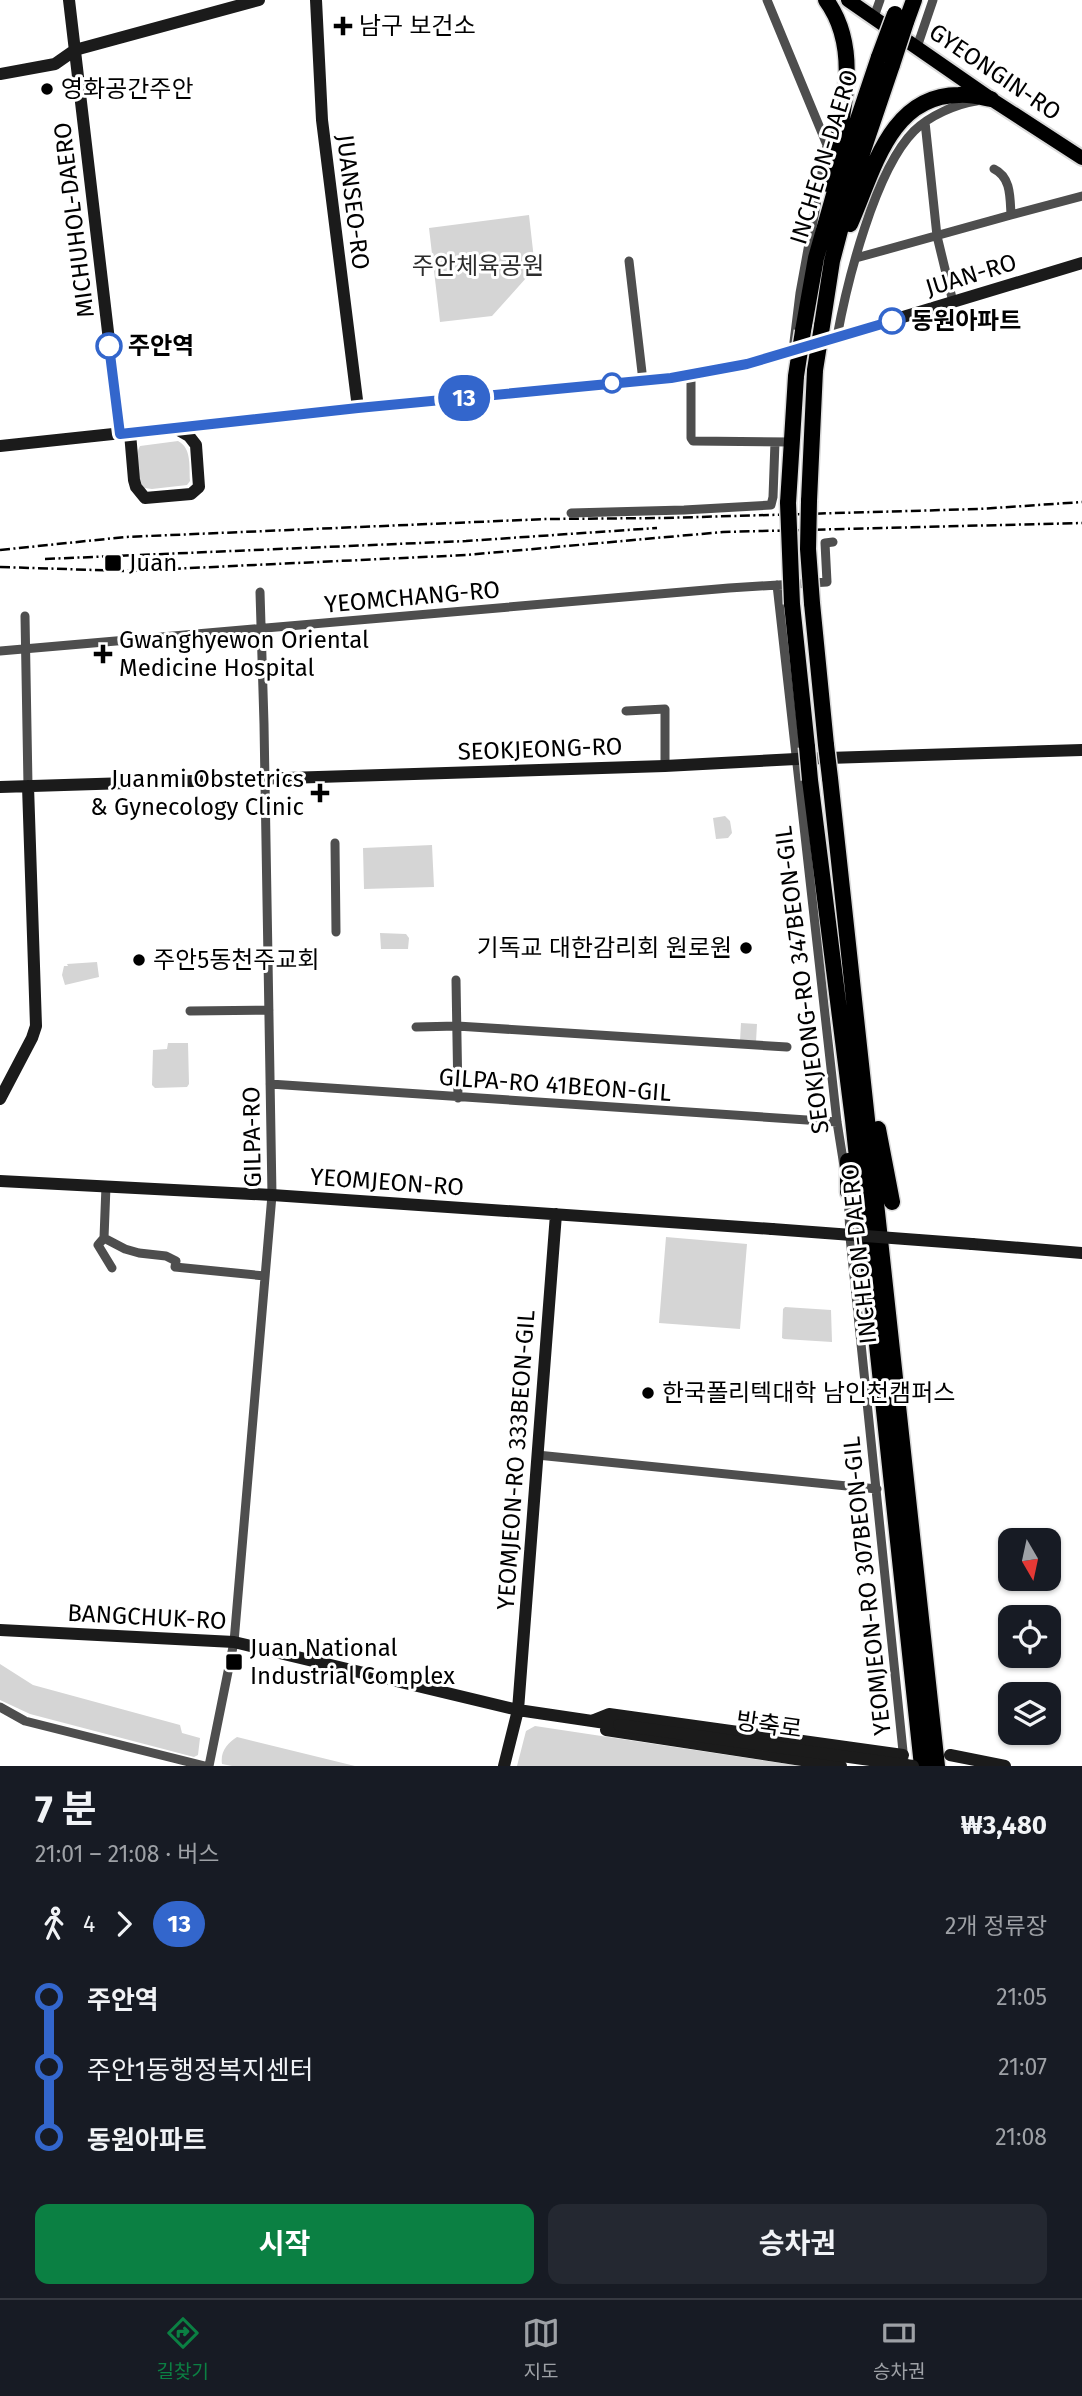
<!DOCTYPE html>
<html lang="ko">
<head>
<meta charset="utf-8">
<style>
	:root { --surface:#171b24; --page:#242831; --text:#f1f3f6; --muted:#9ea1a6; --line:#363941; --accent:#0b8043 }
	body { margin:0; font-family:"Fira Sans","Noto Sans KR",sans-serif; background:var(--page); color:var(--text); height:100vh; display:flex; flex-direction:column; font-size:26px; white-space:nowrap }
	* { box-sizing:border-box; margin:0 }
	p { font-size:23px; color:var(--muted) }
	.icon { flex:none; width:38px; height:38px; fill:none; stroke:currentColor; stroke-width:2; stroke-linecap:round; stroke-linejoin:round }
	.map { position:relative; height:1766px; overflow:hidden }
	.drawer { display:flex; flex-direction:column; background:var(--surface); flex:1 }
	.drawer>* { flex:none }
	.badge { padding:0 14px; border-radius:23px; font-size:24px; line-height:46px }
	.needle { width:46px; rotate:171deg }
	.controls { position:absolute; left:998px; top:1528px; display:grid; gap:14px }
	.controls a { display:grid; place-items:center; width:63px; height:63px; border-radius:14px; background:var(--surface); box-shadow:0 2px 5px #0004; font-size:35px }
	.map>.badge { position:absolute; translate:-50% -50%; box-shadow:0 0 0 4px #fff }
	.legs { display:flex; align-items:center; gap:10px; height:77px; padding:0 35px; font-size:23px }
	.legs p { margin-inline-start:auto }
	.head { display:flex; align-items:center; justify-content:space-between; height:119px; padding:0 35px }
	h1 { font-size:38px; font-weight:700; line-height:52px }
	.cta { display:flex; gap:14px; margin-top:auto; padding:14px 35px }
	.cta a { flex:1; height:80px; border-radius:14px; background:var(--accent); color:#fff; font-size:28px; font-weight:700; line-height:80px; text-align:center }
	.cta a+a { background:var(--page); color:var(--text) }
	ul { padding:0 35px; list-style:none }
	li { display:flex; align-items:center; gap:24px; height:70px; font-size:26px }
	li i { display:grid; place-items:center; width:10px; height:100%; margin:0 9px; background:currentColor }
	li i::after { content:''; width:18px; height:18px; margin:-9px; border:5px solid; border-radius:50%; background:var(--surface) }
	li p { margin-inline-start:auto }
	li:first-child i { background:linear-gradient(#0000 50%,currentColor 0) }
	li:last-child i { background:linear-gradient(currentColor 50%,#0000 0) }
	.dock { display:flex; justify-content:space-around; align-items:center; height:98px; border-top:2px solid var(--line); background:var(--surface); font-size:19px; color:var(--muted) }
	.dock a { display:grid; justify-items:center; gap:4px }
	.dock .on { color:var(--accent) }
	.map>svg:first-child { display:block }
</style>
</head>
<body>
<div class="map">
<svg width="1082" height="1766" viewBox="0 0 1082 1766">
	<rect width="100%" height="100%" fill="#fff"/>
	<!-- green -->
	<path fill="#d5d5d5" d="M529,215L535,268L492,316L440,322L429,228Z
		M178,441C192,448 189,467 190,481L187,485L152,489L144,488C137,478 134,456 140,446Z
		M725,816L730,821L732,833L728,838L716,839L713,818Z
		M432,845L434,887L364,889L363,848Z
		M380,933L406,934L409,938L408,949H381Z
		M97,962L99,977L65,985L62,975L64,966H68L67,964Z
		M741,1023L757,1024L756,1042L740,1041Z
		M168,1043H188L189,1084L187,1087L155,1088L152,1085L153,1050L167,1049Z
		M666,1237L747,1244L740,1329L659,1323Z
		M785,1307L831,1310L832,1342L784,1339L782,1338L783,1309Z
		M0,1664L33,1685L180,1725L182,1733L200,1738L198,1755L194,1757L30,1714L0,1700Z
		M535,1726L801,1766H517L526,1731Z
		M237,1737L355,1766H232L222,1764C220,1751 228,1743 237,1737Z"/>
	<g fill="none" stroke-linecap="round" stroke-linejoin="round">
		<defs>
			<path id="primary" d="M848,0L991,99L1082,158"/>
			<path id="highway" d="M826,0C865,53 839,126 828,184
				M906,22L914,0
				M850,224C873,173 889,95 959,95C969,94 981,97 991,99
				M822,326L832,261L854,177L892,65
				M803,331L816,258L841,170L879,57
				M809,501L815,370
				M788,503L796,376
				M812,603L826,745
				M792,604L807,747
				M830,778L937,1766
				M810,780L853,1120L922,1766
				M878,1129L892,1202
				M848,1161V1192"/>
		</defs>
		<!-- primary casing -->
		<use href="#primary" stroke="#dbdbdb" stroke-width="18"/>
		<!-- highway casing -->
		<use href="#highway" stroke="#dbdbdb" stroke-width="19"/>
		<!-- street -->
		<path stroke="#4e4e4e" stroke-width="9" d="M767,0L827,145L800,293L794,342
			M874,17L880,0
			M917,47L933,0
			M925,122L937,236L953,302
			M1011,215L1082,196
			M856,258L1011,215C1010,197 1011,177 994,169
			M629,261L643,381
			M837,337C847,282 875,170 914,131C929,116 956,104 976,101
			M691,375V438L693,441L791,442
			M571,513L684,510L771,505L773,497L775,442
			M777,585L837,1122L844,1166
			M25,616L28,786
			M0,651L729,588L827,582L825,543L833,542
			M626,711L665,709V766
			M335,843L336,932
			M456,980L458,1098
			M190,1011L269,1010
			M416,1027L457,1026L787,1047
			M270,1084L837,1122
			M106,1186L104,1238L125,1249L139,1253L166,1256L176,1261L175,1267L265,1276
			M848,1190L850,1237L904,1761
			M104,1238L98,1245L112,1268
			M537,1455L877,1489
			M0,1707L25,1721L205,1766
			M209,1766L234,1642L272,1195L264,724L260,592"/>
		<!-- secondary -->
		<path stroke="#1b1b1b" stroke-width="12" d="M69,0L120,434
			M316,0L322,120L358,408
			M0,74L55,64L75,50L259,0
			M130,433L134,480L136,487L145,498L191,494L199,487L196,445L189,436L175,428
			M0,446L358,408L671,378L747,364L1082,263
			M0,787L665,766L796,759L1082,750
			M0,1099L32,1038L36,1026L28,786
			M0,1181L272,1195L772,1229
			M972,1244L1082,1253
			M0,1630L234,1642L518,1710L619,1725
			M594,1720L609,1714L903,1755
			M606,1730L841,1766
			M950,1755L1005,1766
			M504,1766L518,1710L556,1214"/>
		<!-- primary -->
		<use href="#primary" stroke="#000" stroke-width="14"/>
		<!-- highway -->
		<use href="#highway" stroke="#000" stroke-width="16"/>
		<!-- rail -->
		<path stroke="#000" stroke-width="2.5" stroke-dasharray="10 3.5 2 3.5" stroke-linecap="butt" d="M0,550L125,537L546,519L663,518L979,509L1082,502
			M45,559L466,541L657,528
			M0,567L127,571L466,555L723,532L1082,523"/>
		<defs>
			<path id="highway-bridge" d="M879,57L895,14
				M892,65L906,22
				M815,370L822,326
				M796,376L803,331
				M809,501L808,549L812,603
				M788,503L792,604
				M826,745L830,778
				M807,747L810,780"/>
		</defs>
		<!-- highway-bridge casing -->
		<use href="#highway-bridge" stroke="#dbdbdb" stroke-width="19" stroke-linecap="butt"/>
		<!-- secondary-bridge -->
		<path stroke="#1b1b1b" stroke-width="12" d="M772,1229L972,1244
			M619,1725L913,1766"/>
		<!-- highway-bridge -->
		<use href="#highway-bridge" stroke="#000" stroke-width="16"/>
	</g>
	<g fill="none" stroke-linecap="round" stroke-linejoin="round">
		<defs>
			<path id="line-1" d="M109,346L120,434L358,408L671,378L747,364L892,321"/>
		</defs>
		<!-- line-1 casing -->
		<use href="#line-1" stroke="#fff" stroke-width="16"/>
		<!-- line-1 -->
		<use href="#line-1" stroke="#36c" stroke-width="10"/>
	</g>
	<!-- markers -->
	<g fill="#000" stroke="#fff" stroke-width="2.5">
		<path d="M339.5 15.5h7v7h7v7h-7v7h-7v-7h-7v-7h7z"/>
		<circle cx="47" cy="89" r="7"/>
		<rect x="104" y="554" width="18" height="18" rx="3.5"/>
		<path d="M99.5 643.5h7v7h7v7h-7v7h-7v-7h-7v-7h7z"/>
		<path d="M316.5 782.5h7v7h7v7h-7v7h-7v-7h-7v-7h7z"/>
		<circle cx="746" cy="948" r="7"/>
		<circle cx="139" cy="960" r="7"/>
		<circle cx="648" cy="1393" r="7"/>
		<rect x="225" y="1653" width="18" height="18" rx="3.5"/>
	</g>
	<g fill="#fff" stroke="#36c" stroke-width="3.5">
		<circle cx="892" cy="321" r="12"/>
		<circle cx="109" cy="346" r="12"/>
		<circle cx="612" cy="383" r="9"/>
	</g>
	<g text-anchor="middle" stroke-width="6" stroke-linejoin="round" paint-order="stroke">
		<!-- poi labels -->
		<g font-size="24" fill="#000" stroke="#fff" text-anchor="start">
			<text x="359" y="34">남구 보건소</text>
			<text x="61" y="97">영화공간주안</text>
			<text x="129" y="571">Juan</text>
			<text x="119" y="648">Gwanghyewon Oriental<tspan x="119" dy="28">Medicine Hospital</tspan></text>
			<text x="304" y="787" text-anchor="end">Juanmi Obstetrics<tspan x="304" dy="28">&amp; Gynecology Clinic</tspan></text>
			<text x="732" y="956" text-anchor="end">기독교 대한감리회 원로원</text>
			<text x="153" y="968">주안5동천주교회</text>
			<text x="662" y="1401">한국폴리텍대학 남인천캠퍼스</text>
			<text x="250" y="1656">Juan National<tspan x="250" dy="28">Industrial Complex</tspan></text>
		</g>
		<!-- street labels -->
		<g font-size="24" fill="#000" stroke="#fff">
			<text transform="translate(995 72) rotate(34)" y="8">GYEONGIN-RO</text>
			<text transform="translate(824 157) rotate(-73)" y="8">INCHEON-DAERO</text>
			<text transform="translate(353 202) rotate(83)" y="8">JUANSEO-RO</text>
			<text transform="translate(74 220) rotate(-97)" y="8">MICHUHOL-DAERO</text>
			<text transform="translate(971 275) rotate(-17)" y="8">JUAN-RO</text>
			<text transform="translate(412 597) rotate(-5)" y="8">YEOMCHANG-RO</text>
			<text transform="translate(540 749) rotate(-2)" y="8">SEOKJEONG-RO</text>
			<text transform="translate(802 980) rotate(-97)" y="8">SEOKJEONG-RO 347BEON-GIL</text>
			<text transform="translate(555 1085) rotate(4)" y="8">GILPA-RO 41BEON-GIL</text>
			<text transform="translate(252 1137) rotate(-91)" y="8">GILPA-RO</text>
			<text transform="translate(387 1182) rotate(4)" y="8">YEOMJEON-RO</text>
			<text transform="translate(859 1254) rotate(-96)" y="8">INCHEON-DAERO</text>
			<text transform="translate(516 1460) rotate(-86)" y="8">YEOMJEON-RO 333BEON-GIL</text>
			<text transform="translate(867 1586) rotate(-96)" y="8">YEOMJEON-RO 307BEON-GIL</text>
			<text transform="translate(147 1617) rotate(3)" y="8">BANGCHUK-RO</text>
			<text transform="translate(769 1725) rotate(8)" y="8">방축로</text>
		</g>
		<!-- park labels -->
		<g font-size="24" fill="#2c2c2c" stroke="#fff">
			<text x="478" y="274">주안체육공원</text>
		</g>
		<!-- stop labels -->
		<g font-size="24" font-weight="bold" fill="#000" stroke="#fff" text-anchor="start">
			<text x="911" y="329">동원아파트</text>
			<text x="128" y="354">주안역</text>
		</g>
	</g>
</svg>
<div class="controls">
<a><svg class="needle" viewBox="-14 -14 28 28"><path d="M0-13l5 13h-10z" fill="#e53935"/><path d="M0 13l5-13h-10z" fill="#9ea1a6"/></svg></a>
<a><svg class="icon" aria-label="locate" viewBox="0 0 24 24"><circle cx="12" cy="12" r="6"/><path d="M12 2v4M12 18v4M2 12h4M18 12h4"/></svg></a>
<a><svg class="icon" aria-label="layers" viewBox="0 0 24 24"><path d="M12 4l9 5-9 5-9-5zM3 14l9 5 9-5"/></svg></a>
</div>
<b class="badge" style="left:464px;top:398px;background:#36c;color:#fff">13</b>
</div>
<section class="drawer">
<div class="head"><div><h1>7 분</h1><p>21:01 – 21:08 · 버스</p></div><b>₩3,480</b></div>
<div class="legs"><svg class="icon" aria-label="walk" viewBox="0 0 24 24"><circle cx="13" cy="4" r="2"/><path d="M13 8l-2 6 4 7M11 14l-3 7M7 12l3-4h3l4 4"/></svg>4<svg class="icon" aria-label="forward" viewBox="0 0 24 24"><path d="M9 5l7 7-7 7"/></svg><b class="badge" style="background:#36c;color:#fff">13</b><p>2개 정류장</p></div>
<ul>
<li><i style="color:#36c"></i><b>주안역</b><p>21:05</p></li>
<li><i style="color:#36c"></i><span>주안1동행정복지센터</span><p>21:07</p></li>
<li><i style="color:#36c"></i><b>동원아파트</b><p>21:08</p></li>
</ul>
<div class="cta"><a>시작</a><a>승차권</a></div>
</section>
<nav class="dock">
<a class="on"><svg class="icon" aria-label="directions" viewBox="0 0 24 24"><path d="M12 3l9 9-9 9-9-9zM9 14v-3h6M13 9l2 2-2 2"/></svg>길찾기</a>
<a><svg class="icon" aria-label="map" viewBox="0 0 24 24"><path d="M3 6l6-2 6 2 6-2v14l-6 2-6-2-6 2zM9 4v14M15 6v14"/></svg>지도</a>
<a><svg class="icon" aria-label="tickets" viewBox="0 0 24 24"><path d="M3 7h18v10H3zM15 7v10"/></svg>승차권</a>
</nav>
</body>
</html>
